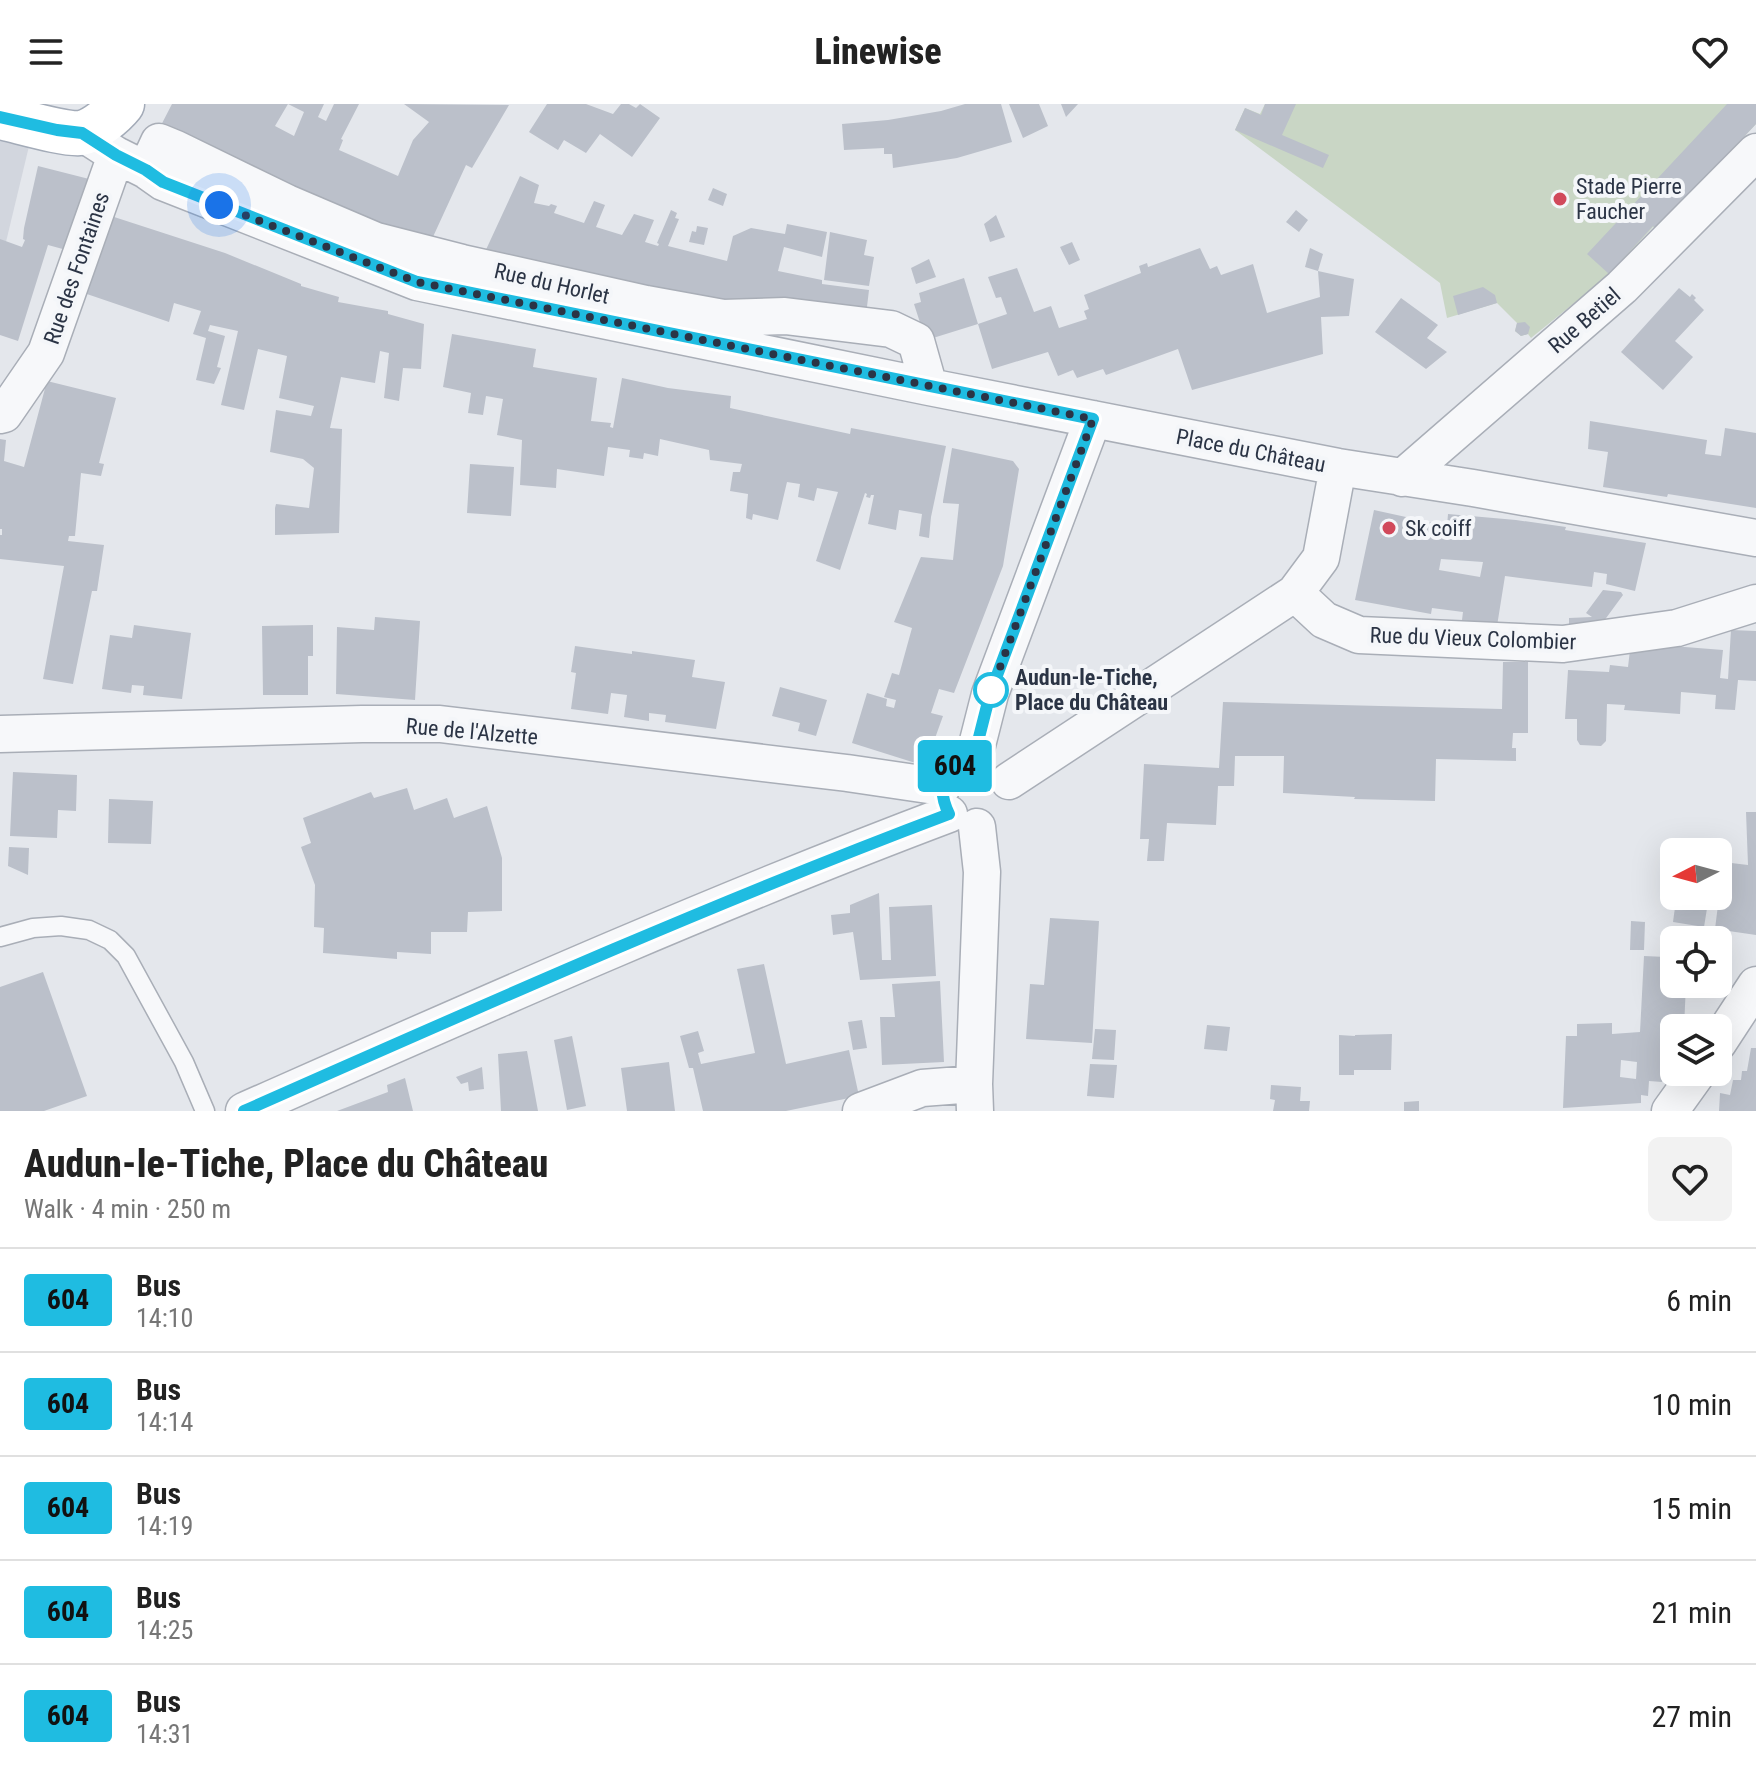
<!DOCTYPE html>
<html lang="en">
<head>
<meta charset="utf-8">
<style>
	:root { --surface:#fff; --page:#f2f2f2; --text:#222; --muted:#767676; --line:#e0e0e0 }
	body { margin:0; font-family:"Roboto Condensed",sans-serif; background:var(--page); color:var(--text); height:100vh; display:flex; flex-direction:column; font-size:30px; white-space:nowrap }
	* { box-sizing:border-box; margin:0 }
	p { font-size:26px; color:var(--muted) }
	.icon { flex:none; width:44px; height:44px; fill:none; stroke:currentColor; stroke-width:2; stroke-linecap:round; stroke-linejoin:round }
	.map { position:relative; height:1007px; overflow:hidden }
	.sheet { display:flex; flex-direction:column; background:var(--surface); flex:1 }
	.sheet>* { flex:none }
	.badge { padding:0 16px; border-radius:6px; font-size:28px; line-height:52px }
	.needle { width:52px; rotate:264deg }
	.tools { position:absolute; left:1660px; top:734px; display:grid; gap:16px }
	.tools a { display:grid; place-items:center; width:72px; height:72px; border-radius:12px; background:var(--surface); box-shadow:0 8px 32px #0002; font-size:40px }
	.you { position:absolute; width:40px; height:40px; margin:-20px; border:6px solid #fff; border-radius:50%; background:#1a73e8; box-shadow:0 0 0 12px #1a73e833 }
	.map>.badge { position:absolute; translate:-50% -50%; box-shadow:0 0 0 4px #fff }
	.round { display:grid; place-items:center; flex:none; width:84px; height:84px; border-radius:12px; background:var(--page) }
	.overview { display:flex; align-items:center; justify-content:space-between; height:136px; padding:0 24px }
	h1 { font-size:38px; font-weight:800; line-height:60px }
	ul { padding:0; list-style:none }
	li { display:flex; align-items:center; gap:24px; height:104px; padding:0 24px; border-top:2px solid var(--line) }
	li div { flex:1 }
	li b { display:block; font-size:30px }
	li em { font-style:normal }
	li .badge { min-width:88px; font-weight:700; text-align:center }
	header { display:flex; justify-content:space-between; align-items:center; height:104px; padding:0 24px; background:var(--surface); font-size:36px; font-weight:800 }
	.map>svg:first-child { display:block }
</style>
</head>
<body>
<header><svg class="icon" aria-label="menu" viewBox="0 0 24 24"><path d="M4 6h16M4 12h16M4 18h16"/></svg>Linewise<svg class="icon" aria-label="heart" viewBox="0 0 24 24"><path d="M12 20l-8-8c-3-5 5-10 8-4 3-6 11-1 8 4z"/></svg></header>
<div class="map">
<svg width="1756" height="1007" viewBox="0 0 1756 1007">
	<rect width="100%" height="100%" fill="#e4e7ec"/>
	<!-- built -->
	<path fill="#d2d6de" d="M0,35L30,38L0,163Z"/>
	<!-- green -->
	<path fill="#c9d6c5" d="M1265,0H1756V20L1657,126L1653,123L1609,171L1531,234L1528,230L1521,232L1515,227L1517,219L1497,199L1447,214L1440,179L1235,26L1245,4L1260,10Z"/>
	<!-- building -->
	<path fill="#bbc0ca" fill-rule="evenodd" d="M172,0H324L318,13L326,17L334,0H359L341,35L343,36L339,46L398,72L413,36L429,18L404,0L509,1L472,64L466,61L432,135L380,119L157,29ZM288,0L304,8L294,32L275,22Z
		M547,0H586L613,10L621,0H629L636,4L640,0L660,14L632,53L600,30L586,49L564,36L558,46L529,28Z
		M965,0H1001L1012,38L957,54L893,64L892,50H884V44L844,46L842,20L888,16L941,7Z
		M1009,0H1039L1048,22L1023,34Z
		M1061,0H1078L1066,13Z
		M1265,0H1296L1282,31L1329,51L1323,64L1235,26L1245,4L1261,11Z
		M1727,0H1756V20L1657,126L1653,122L1609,170L1587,150Z
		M38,62L97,77L70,147L48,141L18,237L0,231V135L22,143L25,136L23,135L24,124Z
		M520,72L539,81L534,99L549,102L551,100L557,102L554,109L584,119L594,97L605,101L596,123L622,131L634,110L654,116L645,138L658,142L659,140L657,139L671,106L677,109L675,114L679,115L668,142L727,157L733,132L751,124L785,130L787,120L827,128L822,153L784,143L778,167L822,176V180L869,186L866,211L767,209L484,150Z
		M713,84L727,90L723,102L708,96Z
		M1296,106L1308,116L1299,128L1286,118Z
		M108,111L225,149L301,180V182L339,193L338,198L388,207V210L424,220L421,265L403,264L399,297L384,294L389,249L380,247L375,279L341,273L330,324L342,325L339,429L275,431V404L276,400L309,404L314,364L303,355L270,348L276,306L311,312L314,302L279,294L287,252L258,245L244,306L221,301L238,227L210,221L208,227L225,232L217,263L221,264L214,280L196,276L206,234L193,230L201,207L174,199L169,218L81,188Z
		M996,111L1005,133L990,138L984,120Z
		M697,122L708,124L704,141L689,138L692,127L696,128Z
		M830,128L867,136L864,151L874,153L869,182L824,176Z
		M1072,138L1080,156L1069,161L1060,143Z
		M1200,144L1210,165L1217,162L1221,171L1253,160L1267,209L1320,193L1318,167L1354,175L1349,212L1321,213L1323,250L1192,286L1178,245L1106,271L1103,265L1077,274L1073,266L1058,272L1048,248L992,265L978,220L1007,210L1001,193L996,194L988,173L1017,164L1034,208L1051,202L1059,224L1087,215L1084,207L1089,205L1084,191L1141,169L1139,162L1147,159L1148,163Z
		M1310,144L1323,150L1318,167L1305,163Z
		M929,155L936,173L916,180L911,164Z
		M964,174L978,220L933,234L924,231L914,200L921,198L919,189Z
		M1483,183L1495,191L1497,199L1458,211L1453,192Z
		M1679,184L1690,193L1692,190L1696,194L1694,196L1704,206L1675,237L1693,253L1663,286L1621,248Z
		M1401,194L1438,221L1427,234L1447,248L1426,265L1375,228Z
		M1525,218L1530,223L1528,230L1521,232L1515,227L1517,219Z
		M452,230L536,245L533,263L597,274L591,317L611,319L610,323L613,324L622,274L668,284L731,292L730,304L850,330L851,324L946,342L931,413L929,434L919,432L922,410L899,406L896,426L868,420L874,391H871L870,394L866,393L867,390L865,389L840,466L816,457L838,388L817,384L814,397L798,393L800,380L787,378L778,416L753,410L752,416L746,414L748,390L730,387L733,368H740L742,360L710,356L709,346L660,335L658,352L644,349L643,355L629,353L630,346L608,343L604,372L557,365L556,384L520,381L522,336L497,331L503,295L486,292L483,311L468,309L471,289L443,283Z
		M47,277L116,294L99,359L104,360L101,372L81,369L75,432H69L68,437L104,441L97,487H92L73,580L43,575L64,462L0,455V431H2V425H0V335L6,336L4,357L24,363Z
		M1590,317L1707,336L1705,350L1721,352L1725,324L1756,329V404L1668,390L1667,393L1603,383L1608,348L1588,345Z
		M952,344L1013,357L1019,365L1003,462L954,589L939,585L931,609L943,612L925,662L852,639L867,589L887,595L886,602L894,604L896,596L884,593L892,569L899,571L912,524L894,518L920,455L921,453L953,456L959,400L943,399V397Z
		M470,360L514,363L511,412L467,409Z
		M1374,406L1447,422L1448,410L1516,416L1566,423L1565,426L1646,439L1635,487L1606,480L1607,470L1594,468L1592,483L1505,472L1497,522L1462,516L1463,508L1432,504L1431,510L1355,496ZM1441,455L1483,458L1480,473L1439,466Z
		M1603,486L1621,488L1623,491L1601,521H1569V514L1592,513L1586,509Z
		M375,513L420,517L415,596L336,590L337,523L374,526Z
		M134,521L191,529L182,595L143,591L144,582L132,581L131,589L102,585L110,531L132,534Z
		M313,521V552H308V591H263L262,522Z
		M1731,526L1756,527V577L1738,576L1735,606L1715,605L1716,591L1681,588L1680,610L1624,606L1625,601L1607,600L1606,637L1601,642L1580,641L1577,636V615H1565L1568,566L1609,568L1610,561L1628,563L1630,546L1647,547V540L1723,546L1720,574L1728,575Z
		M575,542L632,550V547L695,556L692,573L725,578L716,625L665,618L666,611L649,609V617L624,613L627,591L611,589L608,610L571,605L576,569L571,568Z
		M1503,558H1528V629H1513L1512,644H1516V657L1436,655L1435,697L1354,695L1355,693L1283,689L1284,652H1235L1234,682H1218L1216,721L1167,719L1164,757H1147L1149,735H1140L1144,660L1219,664L1223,598L1502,605Z
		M780,583L827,596L816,632L798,627L800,619L772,612Z
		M13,668L77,671L76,707L58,706L57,734L10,732Z
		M407,684L414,706L447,694L454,714L487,702L502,754V807L468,808L467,828H431V850L397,848V855L323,849L324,824L314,823L315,781L301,743L311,739L303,714L371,688L374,694Z
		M109,695L153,697L151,740L108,739Z
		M1746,708H1756V831L1715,825L1721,777H1718V766L1722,767L1723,758L1748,761Z
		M9,743L29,744L28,771L8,762Z
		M1668,783L1674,784V792H1689L1688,798H1690L1691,792H1709L1704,823L1673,818L1676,796L1666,795Z
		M879,789L882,856H891L889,803L932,801L936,872L860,876L853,828L833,831L831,811L850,809V801Z
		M1050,814L1099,817L1092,939L1026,935L1030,880L1044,881Z
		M1631,817L1645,818L1644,846H1630Z
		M1644,852L1666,853V859L1674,860V880H1686L1684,924H1674V927H1665L1662,978L1649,977L1648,992L1641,991V999L1563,1004L1566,932H1577V920L1612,919V930L1640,928ZM1621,956L1637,958L1636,975L1620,973Z
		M764,860L786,960L849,946L859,992L786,1007H703L693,964H689L680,932L698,927L704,947L698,949L701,960L755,949L737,865Z
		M43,868L87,992L44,1007H0V883Z
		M940,877L944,958L882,961L880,913H895L892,880Z
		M862,916L867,944L853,946L848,918Z
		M1207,921L1230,923L1227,947L1204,945Z
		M1095,925L1116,926L1114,956L1092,955Z
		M1392,930L1391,966H1354V971H1339V931L1355,932V931Z
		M572,932L586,1002L567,1006L554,936Z
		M1751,944H1756V1007H1719L1720,989L1730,991L1733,976H1741L1742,967H1747Z
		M527,947L538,1007H501L498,950Z
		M669,958L675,1007H627L621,964Z
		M1090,960L1117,961L1114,994L1087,992Z
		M482,963L484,985L469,987L468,978L461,980L456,973Z
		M405,974L413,1007H337L388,988L387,981Z
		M1271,981L1301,983L1300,997H1310L1309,1007H1273L1275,996L1270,995Z
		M1419,997V1007H1404V998Z"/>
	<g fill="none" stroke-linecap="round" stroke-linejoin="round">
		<defs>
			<path id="lane" d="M0,833L33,824L61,822L89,826L110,836L126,852L184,958L205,1007"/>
			<path id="street" d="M82,29L116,51L146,66L163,78L417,178L929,283L1338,363L1473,384L1756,434
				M146,66L159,38L176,45L287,99L376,137L462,159L646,200L723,214L785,212L891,225L916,237L929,283
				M0,311L4,310L46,249L116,51
				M1402,374L1622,183L1756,48
				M1295,489L1324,516L1359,531L1563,540L1677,524L1756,499
				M0,630L362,620H440L847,669L942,683
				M974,653L990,590L1093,315
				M1009,677L1295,489L1321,454L1338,363
				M1718,939L1756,881
				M244,1007C477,904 710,800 949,710
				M861,1007L922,984L974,980
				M975,1007L974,980L982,768L977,723
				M1670,1007L1698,968"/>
			<path id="primary" d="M0,13C19,17 65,31 81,29C94,27 114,10 122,0"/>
		</defs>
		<!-- lane casing -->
		<use href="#lane" stroke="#a9aeb7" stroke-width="21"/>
		<!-- street casing -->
		<use href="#street" stroke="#a9aeb7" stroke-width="39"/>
		<!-- primary casing -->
		<use href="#primary" stroke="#a3abb8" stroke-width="47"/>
		<!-- lane -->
		<use href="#lane" stroke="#f7f8fa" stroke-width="18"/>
		<!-- street -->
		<use href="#street" stroke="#f7f8fa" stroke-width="36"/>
		<!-- primary -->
		<use href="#primary" stroke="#fff" stroke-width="44"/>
	</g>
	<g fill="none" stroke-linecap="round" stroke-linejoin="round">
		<defs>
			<path id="line" d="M0,13L57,26L82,29L116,51L146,66L163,78L417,178L1093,315L990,590L974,653C944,663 935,681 949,710C710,800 477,904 244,1007"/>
		</defs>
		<!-- line casing -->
		<use href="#line" stroke="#fff" stroke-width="18"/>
		<!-- line -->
		<use href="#line" stroke="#1fbce1" stroke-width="12"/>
		<!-- walk -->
		<path stroke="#2b3445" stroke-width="8" stroke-dasharray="0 14.4" d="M219,101L417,178L1093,315L990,590L991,586"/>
	</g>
	<!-- markers -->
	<g fill="#d1495b" stroke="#f4f6f9" stroke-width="3">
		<circle cx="1560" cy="95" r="8"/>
		<circle cx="1389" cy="424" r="8"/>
	</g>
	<circle fill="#fff" stroke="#1fbce1" stroke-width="4" cx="991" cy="586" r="16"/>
	<g text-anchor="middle" stroke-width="8" stroke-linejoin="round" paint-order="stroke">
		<!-- poi labels -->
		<g font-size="22" fill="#2b3445" stroke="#f4f6f9" text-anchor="start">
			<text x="1576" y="90">Stade Pierre<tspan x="1576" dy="25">Faucher</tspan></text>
			<text x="1405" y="432">Sk coiff</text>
		</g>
		<!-- street labels -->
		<g font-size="22" fill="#2b3445" stroke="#f4f6f9">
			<text transform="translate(76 164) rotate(-71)" y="8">Rue des Fontaines</text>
			<text transform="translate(552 179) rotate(13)" y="8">Rue du Horlet</text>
			<text transform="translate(1584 216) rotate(-41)" y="8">Rue Betiel</text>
			<text transform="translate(1251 346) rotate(11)" y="8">Place du Château</text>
			<text transform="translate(1473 534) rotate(2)" y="8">Rue du Vieux Colombier</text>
			<text transform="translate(472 627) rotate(5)" y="8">Rue de l'Alzette</text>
		</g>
		<!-- stop labels -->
		<g font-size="22" font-weight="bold" fill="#2b3445" stroke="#f4f6f9" text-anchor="start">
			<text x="1015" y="581">Audun-le-Tiche,<tspan x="1015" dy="25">Place du Château</tspan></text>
		</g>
	</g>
</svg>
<div class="tools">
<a><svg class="needle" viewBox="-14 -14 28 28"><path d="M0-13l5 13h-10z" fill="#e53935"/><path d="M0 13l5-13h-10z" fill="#767676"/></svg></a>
<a><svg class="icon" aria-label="locate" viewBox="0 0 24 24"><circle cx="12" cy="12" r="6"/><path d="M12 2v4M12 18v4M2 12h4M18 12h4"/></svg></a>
<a><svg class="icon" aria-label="layers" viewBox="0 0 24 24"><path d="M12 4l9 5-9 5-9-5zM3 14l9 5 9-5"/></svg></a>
</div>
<div class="you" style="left:219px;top:101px"></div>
<b class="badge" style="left:955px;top:662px;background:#1fbce1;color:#111">604</b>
</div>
<section class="sheet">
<div class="overview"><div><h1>Audun-le-Tiche, Place du Château</h1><p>Walk · 4 min · 250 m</p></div><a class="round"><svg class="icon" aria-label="heart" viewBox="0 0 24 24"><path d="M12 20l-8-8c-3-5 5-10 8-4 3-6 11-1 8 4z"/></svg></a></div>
<ul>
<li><span class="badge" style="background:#1fbce1;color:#111">604</span><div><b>Bus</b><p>14:10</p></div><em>6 min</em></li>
<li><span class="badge" style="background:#1fbce1;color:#111">604</span><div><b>Bus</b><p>14:14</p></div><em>10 min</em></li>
<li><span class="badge" style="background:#1fbce1;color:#111">604</span><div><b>Bus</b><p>14:19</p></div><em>15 min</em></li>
<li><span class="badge" style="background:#1fbce1;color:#111">604</span><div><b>Bus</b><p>14:25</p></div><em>21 min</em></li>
<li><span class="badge" style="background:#1fbce1;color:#111">604</span><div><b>Bus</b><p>14:31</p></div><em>27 min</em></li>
</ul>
</section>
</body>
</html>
